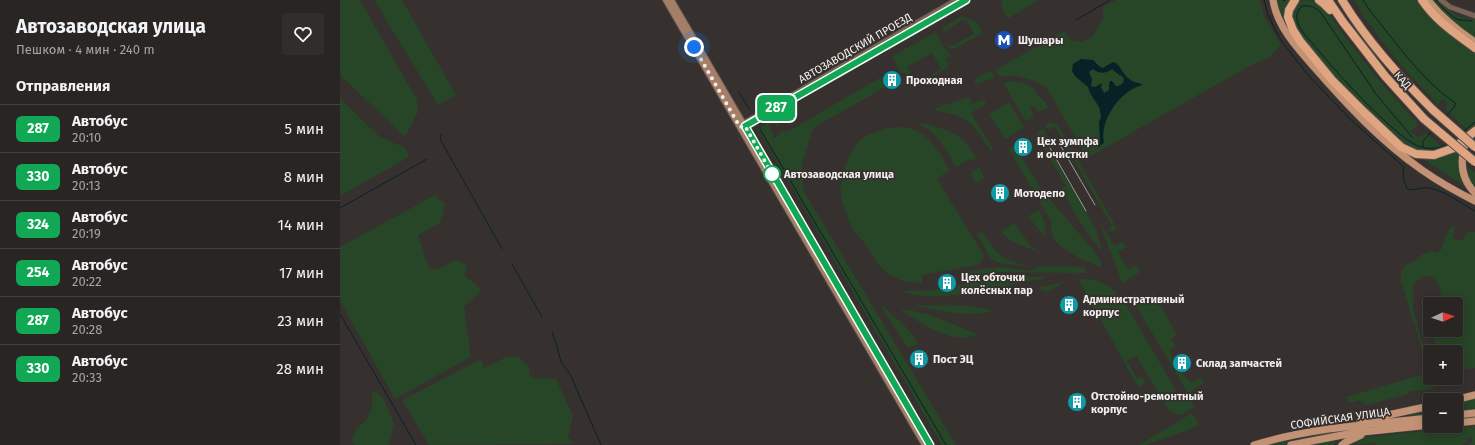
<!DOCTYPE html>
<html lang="ru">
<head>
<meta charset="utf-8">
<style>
	:root { --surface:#282522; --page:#302d2a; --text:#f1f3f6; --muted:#a5a5a5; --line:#444240 }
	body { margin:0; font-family:"Fira Sans",sans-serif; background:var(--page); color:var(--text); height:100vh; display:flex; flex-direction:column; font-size:15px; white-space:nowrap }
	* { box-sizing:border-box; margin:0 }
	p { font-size:13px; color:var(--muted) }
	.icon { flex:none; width:22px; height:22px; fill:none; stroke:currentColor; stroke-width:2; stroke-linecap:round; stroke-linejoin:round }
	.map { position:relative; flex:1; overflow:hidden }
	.sheet { display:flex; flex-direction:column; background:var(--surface); width:340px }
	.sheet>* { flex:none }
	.badge { padding:0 8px; border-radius:6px; font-size:14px; line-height:26px }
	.needle { width:26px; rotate:87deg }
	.tools { position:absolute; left:1083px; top:297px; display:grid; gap:8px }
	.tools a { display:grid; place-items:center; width:40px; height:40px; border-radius:4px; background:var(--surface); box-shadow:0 2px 10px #0003,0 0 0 1px var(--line); font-size:20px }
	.you { position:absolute; width:20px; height:20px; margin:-10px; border:3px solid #fff; border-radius:50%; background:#1a73e8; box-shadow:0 0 0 6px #1a73e833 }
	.map>.badge { position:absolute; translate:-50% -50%; box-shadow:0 0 0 2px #fff }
	h2 { padding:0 16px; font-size:15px; line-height:36px }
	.round { display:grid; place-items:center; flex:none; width:42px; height:42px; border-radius:4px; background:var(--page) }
	.headline { display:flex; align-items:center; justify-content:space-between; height:68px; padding:0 16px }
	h1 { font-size:19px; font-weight:700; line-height:30px }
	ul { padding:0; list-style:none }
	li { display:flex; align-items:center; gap:12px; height:48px; padding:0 16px; border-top:1px solid var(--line) }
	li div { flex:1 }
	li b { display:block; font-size:15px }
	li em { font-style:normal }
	li .badge { min-width:44px; font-weight:700; text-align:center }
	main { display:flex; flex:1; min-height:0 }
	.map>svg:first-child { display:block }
</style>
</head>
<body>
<main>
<section class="sheet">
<div class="headline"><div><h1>Автозаводская улица</h1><p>Пешком · 4 мин · 240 m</p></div><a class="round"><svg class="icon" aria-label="heart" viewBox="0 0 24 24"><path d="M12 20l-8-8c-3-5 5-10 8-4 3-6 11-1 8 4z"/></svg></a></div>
<h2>Отправления</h2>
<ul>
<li><span class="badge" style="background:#10a855;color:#fff">287</span><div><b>Автобус</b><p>20:10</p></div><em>5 мин</em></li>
<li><span class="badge" style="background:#10a855;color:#fff">330</span><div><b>Автобус</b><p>20:13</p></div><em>8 мин</em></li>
<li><span class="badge" style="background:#10a855;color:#fff">324</span><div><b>Автобус</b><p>20:19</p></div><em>14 мин</em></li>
<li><span class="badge" style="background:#10a855;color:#fff">254</span><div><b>Автобус</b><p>20:22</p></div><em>17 мин</em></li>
<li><span class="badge" style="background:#10a855;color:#fff">287</span><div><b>Автобус</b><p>20:28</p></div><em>23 мин</em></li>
<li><span class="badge" style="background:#10a855;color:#fff">330</span><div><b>Автобус</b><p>20:33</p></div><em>28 мин</em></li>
</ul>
</section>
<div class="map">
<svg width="1135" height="445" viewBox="0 0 1135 445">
	<rect width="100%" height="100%" fill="#36312e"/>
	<!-- green -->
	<path fill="#274527" d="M0,0H20L77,100L78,112L65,137L0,75Z
		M34,0H62L116,95L98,105Z
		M663,0H698L669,18L667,17L661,7Z
		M776,0H920L924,16L941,45L929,58L915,63L747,158L706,87L692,80L677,76H669L660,77L655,70L724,31L730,40L742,42L752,37L763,20V7Z
		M936,0H952C942,11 948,14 946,25L942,17Z
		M962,0L976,1L985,8L1008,41L1044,86L1079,125L1070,131L1078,137L1086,133L1105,150C1084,158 1067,146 1051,134L991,75L953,26L951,12L957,3Z
		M1014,0H1078L1135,51V126L1129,131L1106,111L1107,104L1103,99L1098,105L1058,62L1026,20Z
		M1090,0H1098L1103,6L1115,14L1124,18L1135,19V38L1115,24Z
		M622,16L637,22L642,31L641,34L614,49H610L608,46L611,45L612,46L634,34L627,21L623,20L604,32L602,28Z
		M592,22L595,24L549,50V46Z
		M596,32L604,48H605L611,56L605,59L609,67L576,86L572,78L576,84L601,69L592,53L567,67L571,74L567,77L564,72L561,73L552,56Z
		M540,51L543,53L463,99L461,96Z
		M648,71L652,72L655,78L636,84L634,80Z
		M550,72L553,76L546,80L549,85L473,128L462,164L463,190L616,445H602L418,129L437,117L438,126H436L434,121L429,125L434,138L438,136L441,131L447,132Z
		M672,81L684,83L695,89L697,94L706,103L708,108L698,112L694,106L690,108L694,116L686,122L663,83Z
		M629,97L632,104L644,100L646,104L631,113L654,150L651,151C635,126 628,115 597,111L596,108Z
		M0,98L40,137L66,148L69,157L0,196Z
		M669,102L684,127L665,139L649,114Z
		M570,122C588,124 610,128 624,141C629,146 633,153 637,159L629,160L616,167C603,146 596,127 570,122Z
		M711,122L718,125L777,229L771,232L769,228L772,226L715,127L708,130L705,125Z
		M563,127C589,130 598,150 610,170L597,179L643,254C643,259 642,263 637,265L582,275V283L562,281L548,274L538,264L526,245L512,229L502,200L500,190L505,167L510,154L517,143L527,135L548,128Z
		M703,129L711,143L707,146L755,227L763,253L745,230L721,189L726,186L697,137V132Z
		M1123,144L1126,187L1081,158C1100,157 1108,157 1123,144Z
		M674,145L701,189L755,252L761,262V267L740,259L719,245L714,239L712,236L711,221L669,149Z
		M1124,164L1135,172V188L1127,177Z
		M639,167L645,178L636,183L631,173Z
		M95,195L105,204L100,223L78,235L89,268L99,269L115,260L127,265L125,276L142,290L124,307L131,357L55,399L0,301V247Z
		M699,210L704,220L706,236L698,229L688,216Z
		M759,221L774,246L780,243L783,242L786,247L778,252L788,270L796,265L800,272L782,283Z
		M674,223L691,246L701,252C686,247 670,244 661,231Z
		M1111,227H1115L1113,237L1118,241L1124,239L1126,232H1135V368C1130,369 1125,370 1121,367L1120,364L1116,361V352L1098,351L1091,330H1116V304H1096L1099,301L1102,296C1100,285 1096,275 1083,276L1073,285V309L1086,354L1084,356L1061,281C1059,264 1069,264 1080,258L1081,255L1093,251L1095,253L1101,250L1107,232Z
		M642,231C655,251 660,259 684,265L683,266L660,263L651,259L637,234Z
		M698,266C714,268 730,265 745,268V273L660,272L623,277L622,272L659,267L692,271Z
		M656,276L704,277L706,278C669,285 594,306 561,291L584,290L586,291L621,285L624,284V282Z
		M738,279H749L758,281L769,286L784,301L842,401L850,397L854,407L841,415L830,412L796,356L787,361L797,378L801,376L806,383L798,387Z
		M725,282L707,292L696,288Z
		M795,293L801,301L813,293L816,297L814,300L818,306H821L837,335L831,339L836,346L829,350L847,380L849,379L851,383L861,378L864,383L848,393L790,296Z
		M577,305L628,306L651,310V312C624,317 602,311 576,306Z
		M543,306L565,326L578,342L576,345L568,348L541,307Z
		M564,309L590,315L638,334C615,347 580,323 561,310Z
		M177,356L188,365L191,378L216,379L233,416L228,436L233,444L89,445L62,400L141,359L144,368L166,357Z
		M1090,372V378L1098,379V382L1094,388L1084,390L1071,391L1066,395L1027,405L1019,400L1013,402H1009L1006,397Z
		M32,391L39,393L45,401L54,424L49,445H15L12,439L16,429L26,420L32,408Z
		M1135,398V411L1116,413V403Z
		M1090,409V415L1069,416L1070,414Z
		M852,413L859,424L851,429L805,445H799Z
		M1135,426V445H1128L1133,442L1132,437L1126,438L1128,442L1121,445H1037L1034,443L1006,445L1016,439L1025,437Z
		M991,432L992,434L941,445H928Z
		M996,438L997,440L993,445H967Z"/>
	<!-- water -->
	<path fill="#072227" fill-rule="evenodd" d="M741,59L753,60L760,67L763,68L773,62L776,63C781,67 783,74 788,78C793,83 798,82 803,85C781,89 759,121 764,142L759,147L758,146L760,143L759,123L761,116L759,107L750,93L748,87L735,76L732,71L733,64ZM753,69C759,74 766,74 772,69L779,75L782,76L784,79C783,84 781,86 776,86L772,81H770L769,84V90L764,93L761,87L762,83L755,87L751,86L752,79L749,72Z"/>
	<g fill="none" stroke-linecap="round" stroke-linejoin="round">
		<!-- stream -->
		<path stroke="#072227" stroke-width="1" d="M924,0L928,15L940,39L967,74L1010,119L1064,167L1063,176L1067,189C1074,191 1081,187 1089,188C1105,191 1121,203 1135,211
			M943,0L944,1L945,0
			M1023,0L1031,12C1057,44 1081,79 1115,103V106L1106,116
			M1096,0C1100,6 1112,17 1119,20C1121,20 1128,20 1132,21
			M736,20L770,0
			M399,92L409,109
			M420,129L606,445
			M1123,132L1135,122
			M101,134L100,139L162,249
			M1072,137L1036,94L981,13C975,7 970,5 962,6C958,10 956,14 957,20C959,31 971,41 978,50C1000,76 1022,100 1047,123C1056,130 1064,139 1074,144C1085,150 1097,150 1108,144
			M1083,147V141L1093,130
			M0,208L87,159
			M172,264L202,317
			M0,314L76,445
			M212,332L217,346L221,362L230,374L261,445"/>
		<defs>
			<path id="street" d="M1101,0L1110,7L1135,16
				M402,124L616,0
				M403,127L626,0"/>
			<path id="secondary" d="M326,0L585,445
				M331,0L590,445"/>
			<path id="primary" d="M933,0C937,26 957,48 974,67C1007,105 1041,141 1082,170C1099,182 1117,192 1135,201
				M1088,0C1101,17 1117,30 1135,42
				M1127,138C1120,157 1119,177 1135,193
				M1115,400L1135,395
				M1116,415L1135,413
				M1020,421L1090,406
				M1116,423L1135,421
				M914,445C970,428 1031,424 1090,418
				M951,445L1013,433L1090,425
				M1002,445L1006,442L1021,435"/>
			<path id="highway" d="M955,0L949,10L948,17L953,30L960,41L992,80L1024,112L1061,147L1076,154L1094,155L1114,148L1135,131
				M979,0L984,4L990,10
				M988,0L1003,22L1045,76L1084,119
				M1002,0C1027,41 1059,76 1093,110
				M1082,0C1096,21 1115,33 1135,48"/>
		</defs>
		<!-- street casing -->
		<use href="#street" stroke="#544f4d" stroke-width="6"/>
		<!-- secondary casing -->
		<use href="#secondary" stroke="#544f4d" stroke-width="8"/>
		<!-- primary casing -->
		<use href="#primary" stroke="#544f4d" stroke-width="8"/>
		<!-- highway casing -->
		<use href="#highway" stroke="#544f4d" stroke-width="10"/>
		<!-- street -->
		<use href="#street" stroke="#7b6355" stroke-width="4.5"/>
		<!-- secondary -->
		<use href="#secondary" stroke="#a47e67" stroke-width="6"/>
		<!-- primary -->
		<use href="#primary" stroke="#c39275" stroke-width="7"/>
		<!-- highway -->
		<use href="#highway" stroke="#dfa581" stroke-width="8"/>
		<!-- rail -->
		<path stroke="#9f9b99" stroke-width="1" d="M719,143L755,205
			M710,148L746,211"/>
		<defs>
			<path id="highway-bridge" d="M1093,110L1135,147
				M1084,119L1135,162"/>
		</defs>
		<!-- highway-bridge casing -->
		<use href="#highway-bridge" stroke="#544f4d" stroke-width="10" stroke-linecap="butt"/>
		<!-- highway-bridge -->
		<use href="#highway-bridge" stroke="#dfa581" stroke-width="8"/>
	</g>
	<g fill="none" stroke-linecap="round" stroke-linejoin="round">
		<defs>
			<path id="line" d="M590,445L405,126L626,0"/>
		</defs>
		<!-- line casing -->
		<use href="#line" stroke="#fff" stroke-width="9"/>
		<!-- line -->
		<use href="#line" stroke="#10a855" stroke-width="6"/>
		<!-- walk -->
		<path stroke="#f2eeed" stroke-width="4" stroke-dasharray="0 7.2" d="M354,47L400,127L405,126L432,174"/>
	</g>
	<!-- icons -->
	<defs>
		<symbol id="metro-disc" viewBox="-11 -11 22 22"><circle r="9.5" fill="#1a4fb4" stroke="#36312e"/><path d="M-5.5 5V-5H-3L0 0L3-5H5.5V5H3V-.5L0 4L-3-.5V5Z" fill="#fff"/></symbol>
		<symbol id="building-disc" viewBox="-11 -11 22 22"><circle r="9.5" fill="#0f9aa8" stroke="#36312e"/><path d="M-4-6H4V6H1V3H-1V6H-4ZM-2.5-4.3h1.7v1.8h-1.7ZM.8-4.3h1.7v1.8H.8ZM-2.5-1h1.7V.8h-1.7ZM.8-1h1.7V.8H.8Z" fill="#fff"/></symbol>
	</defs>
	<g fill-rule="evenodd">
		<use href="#metro-disc" x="653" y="29" width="22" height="22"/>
		<use href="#building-disc" x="541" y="69" width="22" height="22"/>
		<use href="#building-disc" x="672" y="136" width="22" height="22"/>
		<use href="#building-disc" x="649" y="182" width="22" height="22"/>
		<use href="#building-disc" x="596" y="272" width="22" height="22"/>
		<use href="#building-disc" x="718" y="294" width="22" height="22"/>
		<use href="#building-disc" x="568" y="348" width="22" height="22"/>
		<use href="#building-disc" x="831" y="352" width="22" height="22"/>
		<use href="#building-disc" x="726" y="391" width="22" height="22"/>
	</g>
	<!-- markers -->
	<circle fill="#fff" stroke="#10a855" stroke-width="2" cx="432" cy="174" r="8"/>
	<g text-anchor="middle" stroke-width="3.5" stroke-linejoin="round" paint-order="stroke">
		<!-- poi labels -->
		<g font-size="11" font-weight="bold" fill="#f2eeed" stroke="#36312e" text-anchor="start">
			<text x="678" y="44">Шушары</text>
			<text x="566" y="84">Проходная</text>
			<text x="697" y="145">Цех зумпфа<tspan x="697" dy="13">и очистки</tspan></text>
			<text x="674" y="197">Мотодепо</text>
			<text x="621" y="281">Цех обточки<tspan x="621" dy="13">колёсных пар</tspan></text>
			<text x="743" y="303">Административный<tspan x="743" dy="13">корпус</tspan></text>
			<text x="593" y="363">Пост ЭЦ</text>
			<text x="856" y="367">Склад запчастей</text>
			<text x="751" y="400">Отстойно-ремонтный<tspan x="751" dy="13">корпус</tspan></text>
		</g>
		<!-- street labels -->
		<g font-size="11" fill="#f2eeed" stroke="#36312e">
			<text transform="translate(515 48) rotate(-30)" y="4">АВТОЗАВОДСКИЙ ПРОЕЗД</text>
			<text transform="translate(1063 80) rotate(48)" y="4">КАД</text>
			<text transform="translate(1000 418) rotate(-8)" y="4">СОФИЙСКАЯ УЛИЦА</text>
		</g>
		<!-- stop labels -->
		<g font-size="11" font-weight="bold" fill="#f2eeed" stroke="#36312e" text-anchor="start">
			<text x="444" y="178">Автозаводская улица</text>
		</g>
	</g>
</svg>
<div class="tools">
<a><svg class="needle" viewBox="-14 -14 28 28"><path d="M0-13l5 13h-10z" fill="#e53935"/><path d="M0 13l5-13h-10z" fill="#a5a5a5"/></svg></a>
<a>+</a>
<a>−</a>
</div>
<div class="you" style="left:354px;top:47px"></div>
<b class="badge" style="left:436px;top:108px;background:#10a855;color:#fff">287</b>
</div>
</main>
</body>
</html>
